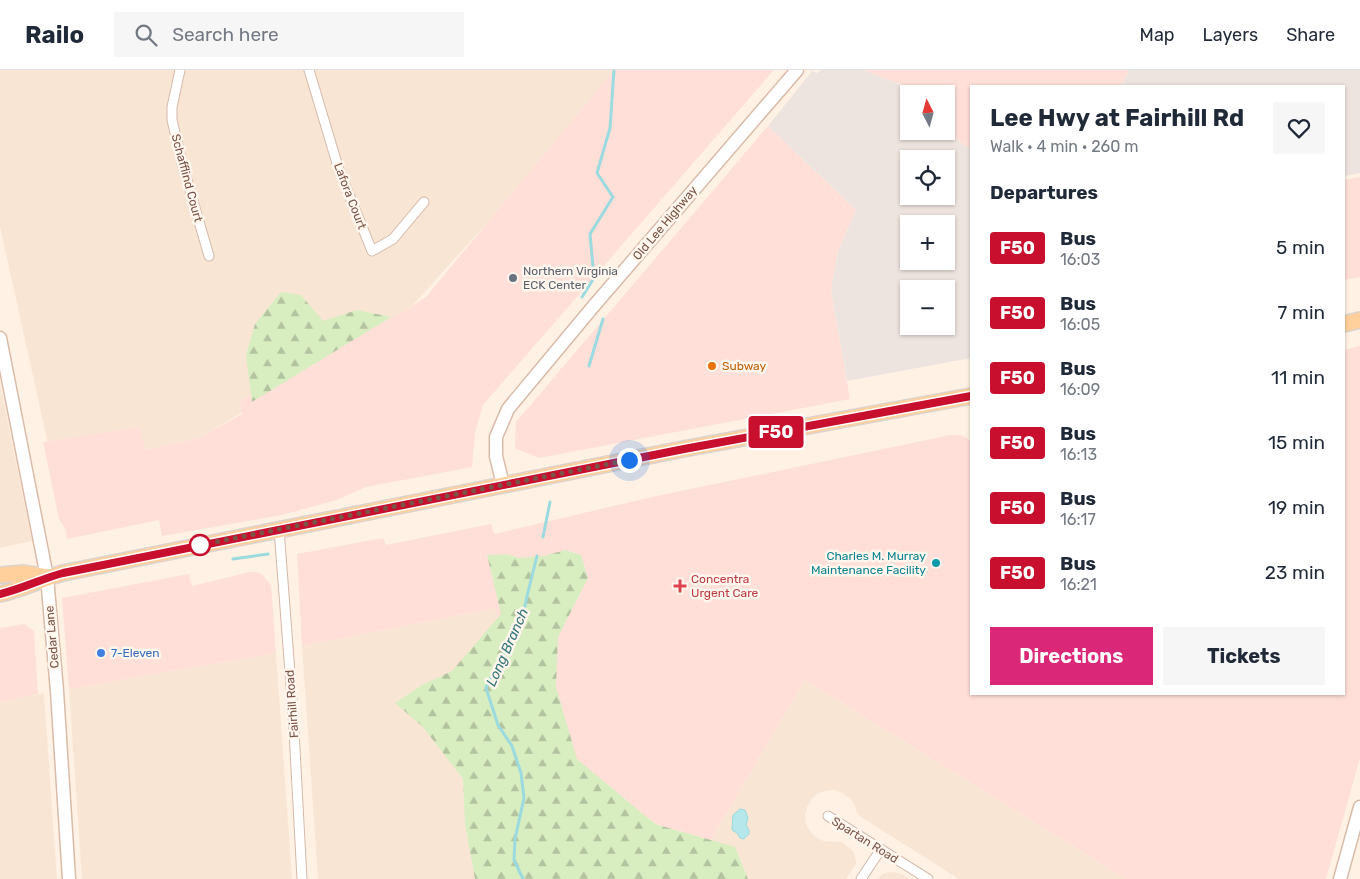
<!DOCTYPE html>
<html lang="en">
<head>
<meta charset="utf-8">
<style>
	:root { --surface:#fff; --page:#f6f6f7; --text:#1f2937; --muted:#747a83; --line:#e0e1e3; --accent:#db2777 }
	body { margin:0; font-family:Rubik,sans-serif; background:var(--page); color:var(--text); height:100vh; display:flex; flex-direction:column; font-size:19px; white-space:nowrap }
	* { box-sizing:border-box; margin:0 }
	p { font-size:16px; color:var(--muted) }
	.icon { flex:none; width:28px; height:28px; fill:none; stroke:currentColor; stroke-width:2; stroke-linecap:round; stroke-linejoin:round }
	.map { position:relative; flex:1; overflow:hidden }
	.panel { position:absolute; left:970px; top:15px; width:375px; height:610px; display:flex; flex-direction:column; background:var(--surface); border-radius:0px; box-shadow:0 1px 4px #0004 }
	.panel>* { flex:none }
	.badge { padding:0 10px; border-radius:4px; font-size:18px; line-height:32px }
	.needle { width:32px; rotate:354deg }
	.fabs { position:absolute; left:900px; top:15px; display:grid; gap:10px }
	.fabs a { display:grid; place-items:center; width:55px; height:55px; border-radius:0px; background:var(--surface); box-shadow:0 1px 4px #0004; font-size:25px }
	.you { position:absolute; width:25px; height:25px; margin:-12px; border:4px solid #fff; border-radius:50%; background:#1a73e8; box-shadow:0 0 0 8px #1a73e833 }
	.map>.badge { position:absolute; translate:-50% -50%; box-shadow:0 0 0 2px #fff }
	h2 { padding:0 20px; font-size:19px; line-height:45px }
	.round { display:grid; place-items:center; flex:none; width:52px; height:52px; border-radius:0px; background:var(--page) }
	.head { display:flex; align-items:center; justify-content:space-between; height:85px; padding:0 20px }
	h1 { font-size:24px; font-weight:700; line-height:38px }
	.button { display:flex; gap:10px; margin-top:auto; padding:10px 20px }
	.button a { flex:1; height:58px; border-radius:0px; background:var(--accent); color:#fff; font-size:20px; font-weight:700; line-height:58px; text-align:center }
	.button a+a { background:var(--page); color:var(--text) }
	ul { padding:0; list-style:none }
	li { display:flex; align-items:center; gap:15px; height:65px; padding:0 20px }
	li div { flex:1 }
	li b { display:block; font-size:19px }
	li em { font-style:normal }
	li .badge { min-width:55px; font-weight:700; text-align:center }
	header { display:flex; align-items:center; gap:30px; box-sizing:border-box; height:70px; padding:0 25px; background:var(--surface); border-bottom:1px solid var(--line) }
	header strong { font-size:24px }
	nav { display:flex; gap:28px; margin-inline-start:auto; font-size:18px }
	.search { width:350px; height:45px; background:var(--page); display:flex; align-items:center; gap:12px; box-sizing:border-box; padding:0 18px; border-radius:0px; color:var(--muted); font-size:19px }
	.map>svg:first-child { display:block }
</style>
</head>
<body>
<header>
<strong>Railo</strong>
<div class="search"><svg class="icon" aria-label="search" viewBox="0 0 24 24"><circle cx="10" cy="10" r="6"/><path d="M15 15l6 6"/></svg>Search here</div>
<nav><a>Map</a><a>Layers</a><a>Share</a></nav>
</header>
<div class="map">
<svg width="1360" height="809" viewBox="0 0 1360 809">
	<defs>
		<pattern id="forest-firs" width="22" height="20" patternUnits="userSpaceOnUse" patternTransform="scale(1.25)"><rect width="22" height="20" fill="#d8eec1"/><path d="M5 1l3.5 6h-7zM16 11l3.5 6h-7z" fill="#b4c39f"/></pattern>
	</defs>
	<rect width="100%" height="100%" fill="#fff2e4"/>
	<!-- residential -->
	<path fill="#f9e5d4" d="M0,0H645L496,143L412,236L360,273L199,368L144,380L50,383L0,157Z
		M0,313L32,471L0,478Z
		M496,538L500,653L703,783L805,610L1126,809H959L861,747L857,743L855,735L850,728L842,723L834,720L825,721L817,724L811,730L807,737L805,745L806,754L810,761L816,767L823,771L842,772L853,781L856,790V794L846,809H318L302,576Z
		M276,583L292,809H82L69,619Z
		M44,623L57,809H0V632Z
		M893,802L902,804L909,809H877L884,803Z"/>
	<!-- commercial -->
	<path fill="#ffdfd8" d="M614,0H774L483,335L475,363L472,397L366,417L337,430L282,445L162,466L159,450L67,469L65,458L59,449L43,372L140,357L145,380L199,368L242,344L240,331L408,239L426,227Z
		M863,0H1129L1121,16H971V78L963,75L946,58V24H913L905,16Z
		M768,56L856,140L838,181L831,220L850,329L539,388L515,378L516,352Z
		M1360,107V207L1344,210V110Z
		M1360,276V688L1326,809H1126L805,610L703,783L500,653L496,538L302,576L297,484L383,468L386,475L491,454L494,464L652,427L951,365H959L966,367L971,372V624H1344V280Z
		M250,502H257L263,505L271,515L276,583L69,619L62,528L189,504L192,516Z
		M25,554L34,561L38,624L0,632V558Z"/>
	<!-- industrial -->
	<path fill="#eee4df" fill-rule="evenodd" d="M821,0H863L905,16L913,24H909V61H946V58L963,75L971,78V288L847,311L831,220L838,181L856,140L768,56L812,1L817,3ZM909,89H946V126H909ZM909,154H946V191H909ZM909,219H946V256H909Z
		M1129,0H1360V103L1344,106V16H1121Z"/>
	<!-- forest -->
	<path fill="url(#forest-firs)" d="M281,222L301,225L323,251L357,240L391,247L252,332L246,285L255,254Z
		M565,480L581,485L588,508L558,567L556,617L577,689L655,754L735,777L748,809H475L465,754L463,709L423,657L395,633L422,615L452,601L501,544L487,485L507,484L519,488L544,486Z"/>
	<!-- water -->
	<path fill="#b6e8eb" stroke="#9bdade" d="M740,739L745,740L748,748L746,755L749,760V764L744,769L740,768L737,763L732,760L733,745Z"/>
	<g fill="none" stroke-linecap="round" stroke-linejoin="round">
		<!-- stream -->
		<path stroke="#9bdade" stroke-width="3" d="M582,227L594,208L590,164L613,127L597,103L610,58L614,0
			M589,296L603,249
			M543,467L550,432
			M233,489L268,484
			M523,809L514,790L515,769L524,728L521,703L512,676L498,655L486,618L500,589L512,571L524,541L527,526L537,486"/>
		<defs>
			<path id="street" d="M180,0L172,37V50L182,93L209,186
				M309,0L339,100L372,181L393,169L424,132
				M279,459L293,642L302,809
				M828,746L928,809
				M861,809L881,779"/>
			<path id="secondary" d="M0,268L47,507L57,621L69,809
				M503,415L496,386V367L508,339L592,238L797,0
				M1340,809L1360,737"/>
			<path id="primary" d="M1344,254L1360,250
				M0,505L24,503L47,507
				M0,524C23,519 41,509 63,503L683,379L971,326"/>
		</defs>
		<!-- street casing -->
		<use href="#street" stroke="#d4baab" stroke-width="11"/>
		<!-- secondary casing -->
		<use href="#secondary" stroke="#dabbaa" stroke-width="15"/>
		<!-- primary casing -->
		<use href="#primary" stroke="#dcd3cf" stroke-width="18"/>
		<!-- street -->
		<use href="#street" stroke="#fff" stroke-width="9"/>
		<!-- secondary -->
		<use href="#secondary" stroke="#fff" stroke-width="12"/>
		<!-- primary -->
		<use href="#primary" stroke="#ffd09b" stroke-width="15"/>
	</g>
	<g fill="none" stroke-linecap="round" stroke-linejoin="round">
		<defs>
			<path id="line" d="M0,524C22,519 41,509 63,503L684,379L971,326"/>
		</defs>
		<!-- line casing -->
		<use href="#line" stroke="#fff" stroke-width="11"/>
		<!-- line -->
		<use href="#line" stroke="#c8102e" stroke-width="8"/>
		<!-- walk -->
		<path stroke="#7a5446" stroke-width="5" stroke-dasharray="0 9" d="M200,475L629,390"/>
	</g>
	<!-- markers -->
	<circle fill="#6b7280" stroke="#fff6ed" stroke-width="2" cx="513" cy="208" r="5"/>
	<circle fill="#e8710a" stroke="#fff6ed" stroke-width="2" cx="712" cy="296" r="5"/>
	<circle fill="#fff" stroke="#c8102e" stroke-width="2.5" cx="200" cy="475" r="10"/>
	<circle fill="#0f9aa8" stroke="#fff6ed" stroke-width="2" cx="936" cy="493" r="5"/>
	<path fill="#e0444e" stroke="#fff6ed" stroke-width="2" d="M677.5 508.5h5v5h5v5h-5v5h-5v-5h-5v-5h5z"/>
	<circle fill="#3f7fe0" stroke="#fff6ed" stroke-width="2" cx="101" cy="583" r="5"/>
	<g text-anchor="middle" stroke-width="5" stroke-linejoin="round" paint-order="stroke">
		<!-- street labels -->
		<g font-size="12" fill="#7a5446" stroke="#fff6ed">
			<text transform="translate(187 108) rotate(75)" y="4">Schafflind Court</text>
			<text transform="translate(350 126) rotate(69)" y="4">Lafora Court</text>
			<text transform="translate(665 153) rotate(-50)" y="4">Old Lee Highway</text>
			<text transform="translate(52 567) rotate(-95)" y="4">Cedar Lane</text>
			<text transform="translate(292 634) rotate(-94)" y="4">Fairhill Road</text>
			<text transform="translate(865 770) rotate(32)" y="4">Spartan Road</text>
		</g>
		<!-- worship labels -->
		<g font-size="12" fill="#5b616d" stroke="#fff6ed" text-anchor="start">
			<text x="523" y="205">Northern Virginia<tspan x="523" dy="14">ECK Center</tspan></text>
		</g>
		<!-- food labels -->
		<g font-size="12" fill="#c56008" stroke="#fff6ed" text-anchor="start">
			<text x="722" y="300">Subway</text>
		</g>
		<!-- culture labels -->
		<g font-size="12" fill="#0d838f" stroke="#fff6ed" text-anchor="end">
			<text x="926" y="490">Charles M. Murray<tspan x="926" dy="14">Maintenance Facility</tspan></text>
		</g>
		<!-- health labels -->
		<g font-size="12" fill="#be3a42" stroke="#fff6ed" text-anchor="start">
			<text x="691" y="513">Concentra<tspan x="691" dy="14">Urgent Care</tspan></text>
		</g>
		<!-- shop labels -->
		<g font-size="12" fill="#366cbe" stroke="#fff6ed" text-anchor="start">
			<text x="111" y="587">7-Eleven</text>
		</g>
		<!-- water labels -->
		<g font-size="14" font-style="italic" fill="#35757a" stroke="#fff6ed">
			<text transform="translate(507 577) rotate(-66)" y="5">Long Branch</text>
		</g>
	</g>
</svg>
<div class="fabs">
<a><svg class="needle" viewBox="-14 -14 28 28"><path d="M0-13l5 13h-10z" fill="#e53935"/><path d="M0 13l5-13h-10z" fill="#747a83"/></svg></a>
<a><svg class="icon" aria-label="locate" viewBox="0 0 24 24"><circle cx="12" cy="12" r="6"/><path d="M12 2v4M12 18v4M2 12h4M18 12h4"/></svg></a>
<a>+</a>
<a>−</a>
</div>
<div class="you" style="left:629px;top:390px"></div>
<b class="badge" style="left:776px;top:362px;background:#c8102e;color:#fff">F50</b>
<section class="panel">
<div class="head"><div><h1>Lee Hwy at Fairhill Rd</h1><p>Walk · 4 min · 260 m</p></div><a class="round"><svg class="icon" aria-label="heart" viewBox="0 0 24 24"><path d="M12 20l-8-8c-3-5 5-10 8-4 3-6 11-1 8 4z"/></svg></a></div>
<h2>Departures</h2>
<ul>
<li><span class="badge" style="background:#c8102e;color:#fff">F50</span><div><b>Bus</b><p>16:03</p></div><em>5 min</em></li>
<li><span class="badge" style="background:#c8102e;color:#fff">F50</span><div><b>Bus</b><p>16:05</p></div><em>7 min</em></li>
<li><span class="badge" style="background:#c8102e;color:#fff">F50</span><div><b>Bus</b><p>16:09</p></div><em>11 min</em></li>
<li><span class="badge" style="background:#c8102e;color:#fff">F50</span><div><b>Bus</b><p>16:13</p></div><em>15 min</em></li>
<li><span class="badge" style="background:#c8102e;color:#fff">F50</span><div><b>Bus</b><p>16:17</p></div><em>19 min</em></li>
<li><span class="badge" style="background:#c8102e;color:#fff">F50</span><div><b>Bus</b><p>16:21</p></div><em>23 min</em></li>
</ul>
<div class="button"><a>Directions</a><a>Tickets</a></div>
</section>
</div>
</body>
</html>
